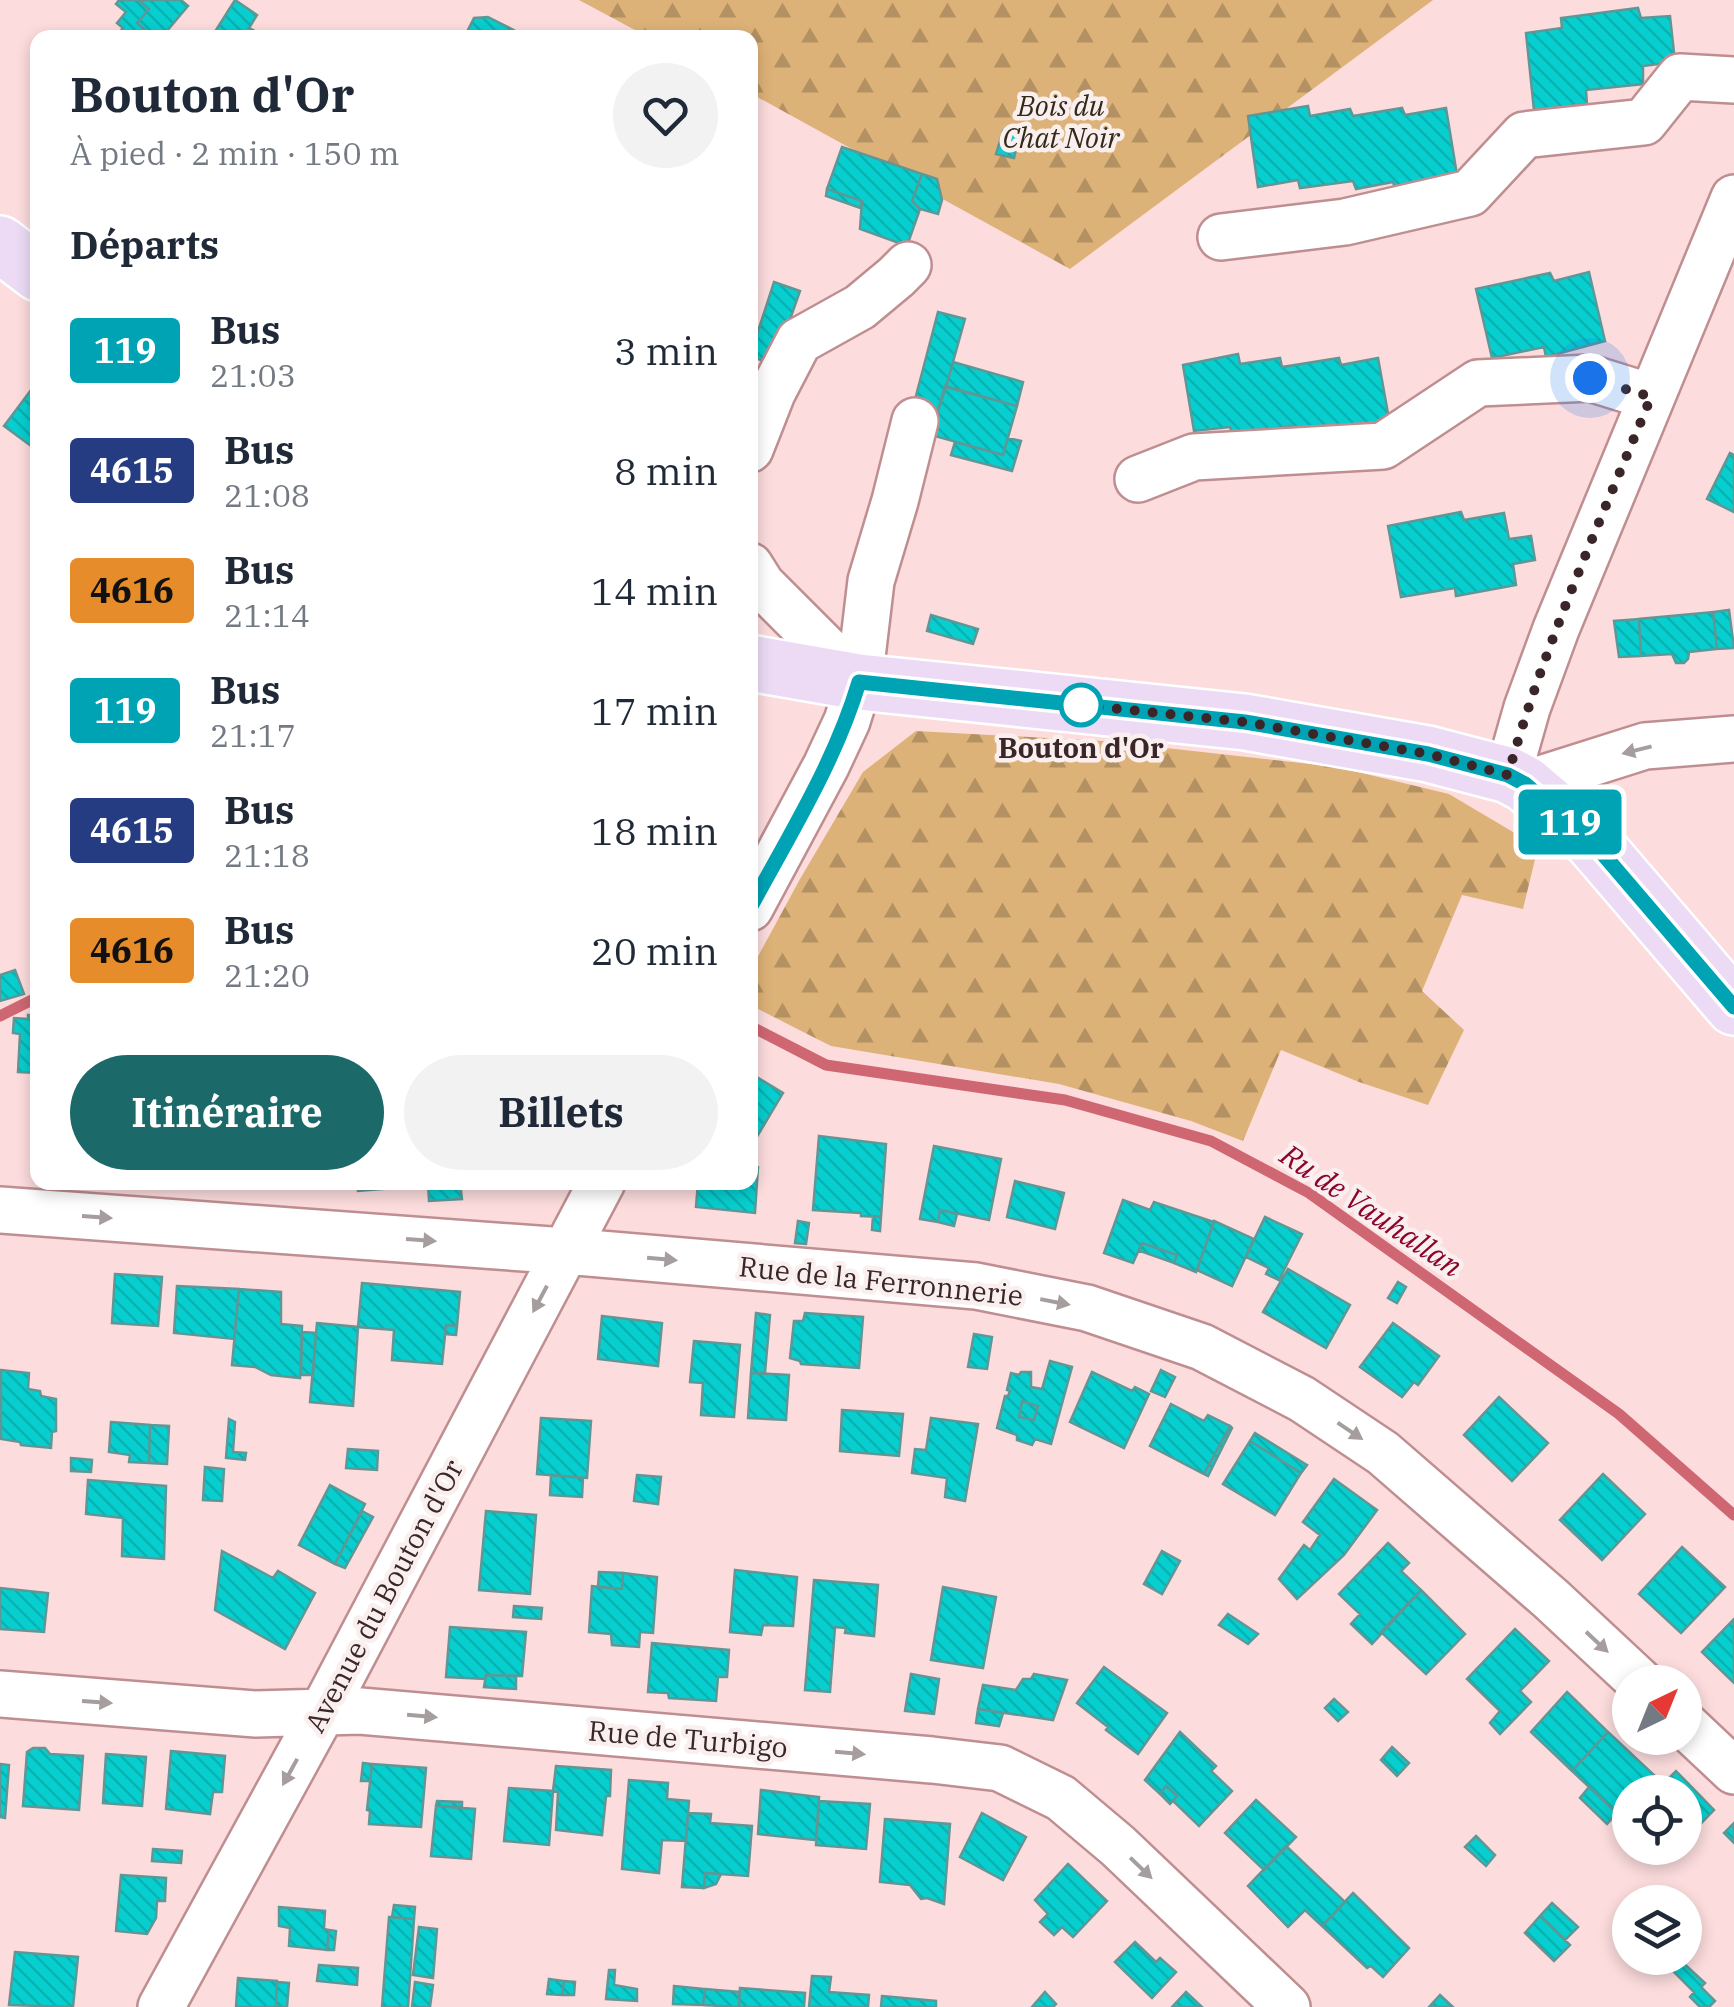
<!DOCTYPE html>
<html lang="fr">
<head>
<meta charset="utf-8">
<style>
	:root { --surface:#fff; --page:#f2f2f3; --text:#1f2937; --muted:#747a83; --accent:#1c6969 }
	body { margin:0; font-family:"IBM Plex Serif",serif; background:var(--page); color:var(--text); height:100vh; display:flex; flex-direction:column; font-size:38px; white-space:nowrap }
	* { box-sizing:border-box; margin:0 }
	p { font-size:32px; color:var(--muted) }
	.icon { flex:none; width:55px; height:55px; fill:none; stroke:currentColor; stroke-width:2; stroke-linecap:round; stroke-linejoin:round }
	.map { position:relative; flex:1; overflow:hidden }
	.details { position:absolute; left:30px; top:30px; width:728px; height:1160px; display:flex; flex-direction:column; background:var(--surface); border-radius:20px; box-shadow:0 5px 15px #0003 }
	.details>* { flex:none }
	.badge { padding:0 20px; border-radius:8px; font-size:35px; line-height:65px }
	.needle { width:65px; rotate:43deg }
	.fabs { position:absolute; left:1612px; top:1665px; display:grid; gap:20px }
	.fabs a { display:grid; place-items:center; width:90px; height:90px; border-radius:50%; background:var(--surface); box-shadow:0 5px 15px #0003; font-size:50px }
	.you { position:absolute; width:50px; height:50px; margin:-25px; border:8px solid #fff; border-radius:50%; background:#1a73e8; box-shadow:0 0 0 15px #1a73e833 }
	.map>.badge { position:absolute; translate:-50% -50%; box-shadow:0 0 0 5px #fff }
	h2 { padding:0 40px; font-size:38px; line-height:90px }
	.round { display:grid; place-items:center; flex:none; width:105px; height:105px; border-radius:52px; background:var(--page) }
	.overview { display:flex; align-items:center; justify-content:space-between; height:170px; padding:0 40px }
	h1 { font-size:48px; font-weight:700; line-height:75px }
	.primary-button { display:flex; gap:20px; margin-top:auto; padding:20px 40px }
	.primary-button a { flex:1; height:115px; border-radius:60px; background:var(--accent); color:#fff; font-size:40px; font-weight:700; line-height:115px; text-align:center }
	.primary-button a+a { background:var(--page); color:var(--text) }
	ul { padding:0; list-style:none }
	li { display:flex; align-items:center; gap:30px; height:120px; padding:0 40px }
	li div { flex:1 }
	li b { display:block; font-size:38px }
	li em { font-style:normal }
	li .badge { min-width:110px; font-weight:700; text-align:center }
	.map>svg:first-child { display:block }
</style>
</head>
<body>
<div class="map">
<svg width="1734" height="2007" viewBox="0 0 1734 2007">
	<defs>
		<pattern id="forest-firs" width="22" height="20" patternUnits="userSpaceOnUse" patternTransform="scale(2.5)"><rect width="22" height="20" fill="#ddb278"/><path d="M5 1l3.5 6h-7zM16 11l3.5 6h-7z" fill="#b49162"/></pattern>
		<pattern id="building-back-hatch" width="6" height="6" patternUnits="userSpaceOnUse" patternTransform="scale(2.5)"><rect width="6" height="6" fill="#07cfcf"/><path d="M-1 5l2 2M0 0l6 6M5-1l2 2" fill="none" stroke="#08b2b2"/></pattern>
	</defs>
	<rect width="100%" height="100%" fill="#fcdcdd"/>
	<!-- forest -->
	<path fill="url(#forest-firs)" d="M579,0H1433L1070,269L750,93V38L648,37Z
		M916,731L1103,741L1337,767L1449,794L1538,847L1523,909L1462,895L1422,991L1464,1030L1428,1105L1359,1082L1281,1050L1243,1141L1191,1121L1059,1084L831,1046L750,1005V971L800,879L863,772Z"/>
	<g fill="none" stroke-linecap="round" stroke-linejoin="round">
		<!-- stream -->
		<path stroke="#cf6773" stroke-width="11" d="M0,1016L38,997
			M750,1026L826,1065L1065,1100L1211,1141L1309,1193L1619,1414L1734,1515"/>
	</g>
	<!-- building -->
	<path fill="url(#building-back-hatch)" stroke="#5e9796" stroke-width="2.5" fill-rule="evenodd" d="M119,0H139L149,9L137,23L154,38H120L117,35L123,28L117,23L126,12L116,4Z
		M139,0H181L188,6L161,38H154L137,23L149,9Z
		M235,0L257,15L249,28L253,30L248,38H211Z
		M1638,8L1641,18L1670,16L1675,62L1643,66V84L1586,90L1587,104L1534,110L1526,33L1562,28L1561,18Z
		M488,17L529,38H464L474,18Z
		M1308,106L1310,116L1350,109L1353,116L1402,108L1405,115L1446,108L1458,181L1396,192L1393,182L1356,189L1353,181L1300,188L1298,180L1258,187L1248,116Z
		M1003,131L1019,136L1014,158L996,154Z
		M842,147L922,174L912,201L920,209L907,246L860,229L862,201L827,189Z
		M922,174L937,179L942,200L938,214L920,209L912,201Z
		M827,189L862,201L860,208L826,196Z
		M1589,272L1605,341L1546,357L1544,347L1492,358L1476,289L1550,273L1554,281Z
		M774,282L800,291L774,365L750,356Z
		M938,312L965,319L946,387L936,417L912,411Z
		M1238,354L1240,364L1280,358L1282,367L1339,358L1341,365L1378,358L1391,430L1294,437L1291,426L1233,435L1230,427L1194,431L1183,365Z
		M953,362L1023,382L1017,406L946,387Z
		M34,386L38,389V451L4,426Z
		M945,386L1017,406L1003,455L931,435Z
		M1008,438L1021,441L1012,471L951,455L955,442L1003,455Z
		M1730,453L1734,455V512L1707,499Z
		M1461,512L1464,520L1504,513L1509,539L1531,536L1535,560L1513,564L1516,585L1456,596L1455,588L1401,597L1388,526Z
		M1729,610L1734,648L1717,649L1713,612Z
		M1713,612L1717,649L1689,652L1688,659L1684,663H1676L1672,654L1641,656L1639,619Z
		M931,615L978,629L973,644L927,631Z
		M1639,619L1641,656L1619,657L1614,621Z
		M15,970L24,994L0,1001V975Z
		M28,1015L38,1016V1073L18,1072L20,1034L13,1033L14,1018L28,1019Z
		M750,1073L783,1093L755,1140L750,1137Z
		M819,1136L886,1144L881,1217L861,1216V1213L813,1210Z
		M934,1146L1001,1159L989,1220L940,1210L938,1222L920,1219Z
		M750,1166L758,1167L755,1213L696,1207L698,1182H750Z
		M1015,1181L1064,1193L1055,1229L1007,1217Z
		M357,1182H406V1187L358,1191Z
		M428,1182H460L462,1199L429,1201Z
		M1123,1200L1150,1210L1154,1202L1214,1222L1196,1272L1174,1263L1177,1255L1142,1243L1133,1263L1104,1253Z
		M940,1210L957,1214L954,1226L938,1222Z
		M873,1216L881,1217L880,1231L872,1230Z
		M1265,1217L1302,1234L1279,1280L1266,1274L1269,1268L1246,1257Z
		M798,1221L809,1223L806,1244L795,1243Z
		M1214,1221L1254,1239L1232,1286L1197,1270Z
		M1142,1243L1177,1255L1174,1263L1140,1251Z
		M1288,1269L1350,1305L1326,1348L1263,1312Z
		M115,1274L162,1277L158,1326L112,1323Z
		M1398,1282L1406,1287L1397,1303L1388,1298Z
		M362,1283L460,1292L457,1326L446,1325L442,1364L392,1360L394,1330L358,1327Z
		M177,1286L239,1289L234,1339L174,1333Z
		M239,1289L281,1292V1324L302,1326L300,1378L271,1375L255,1367L232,1365Z
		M756,1313L770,1315L765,1373H751Z
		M805,1313L863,1317L859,1368L801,1364L800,1361L790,1358L794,1321H803Z
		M602,1316L662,1323L658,1366L598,1359Z
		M317,1323L358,1327L353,1406L310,1402Z
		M1393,1323L1439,1356L1418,1385L1414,1382L1402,1397L1360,1367Z
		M446,1325L457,1326L456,1335L445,1334Z
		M302,1332L316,1333L313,1375H301Z
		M974,1334L992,1337L987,1369L968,1367Z
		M694,1341L740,1345L734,1417L701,1415L703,1383L690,1382Z
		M1050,1361L1072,1367L1051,1444L1035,1439L1032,1445L1017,1440V1435L997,1428L1005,1396H1008L1010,1391L1007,1390L1011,1373L1019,1375L1021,1372H1031V1387L1042,1389ZM1022,1401L1038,1406L1034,1420L1019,1417Z
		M1,1370L29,1373L28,1389L40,1391L41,1396L56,1399V1431L52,1432L51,1448L21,1445L20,1442L1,1439Z
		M1161,1370L1175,1377L1165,1397L1151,1391Z
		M1092,1372L1132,1391L1135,1387L1149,1394L1124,1448L1070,1422Z
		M751,1373L789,1375L786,1420L748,1418Z
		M1499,1397L1548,1443L1512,1481L1464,1435Z
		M1022,1401L1038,1406L1034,1420L1019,1417Z
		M1171,1404L1204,1421L1208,1415L1230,1426L1204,1474L1150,1446Z
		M842,1410L903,1414L899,1456L840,1451Z
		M541,1418L591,1421L587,1478L537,1474Z
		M931,1418L978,1424L965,1501L945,1497L947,1478L912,1473L915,1449L926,1450Z
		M229,1419L235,1422L233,1452L246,1453L245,1460L226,1458Z
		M111,1422L150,1425L149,1463L129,1462L130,1455L109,1452Z
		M150,1425L169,1426L167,1464L149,1463Z
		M1230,1426L1232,1428L1208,1476L1204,1474Z
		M1255,1433L1307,1465L1301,1473L1250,1441Z
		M1250,1441L1301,1473L1275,1515L1223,1484Z
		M348,1449L378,1451L377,1470L346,1468Z
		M71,1458L92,1460L91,1472L71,1471Z
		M205,1467L224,1469L222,1501L203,1500Z
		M1603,1474L1645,1514L1602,1560L1560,1520Z
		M551,1475L583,1478L582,1497L550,1495Z
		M637,1475L661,1477L658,1504L634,1501Z
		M1334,1479L1377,1510L1344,1555L1297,1599L1279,1579L1304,1545L1310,1550L1320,1535L1303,1522Z
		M88,1480L166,1486L164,1559L122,1556L123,1518L86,1514Z
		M330,1485L365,1504L335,1564L299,1545Z
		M362,1511L373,1517L345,1568L335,1564Z
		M486,1511L536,1515L530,1594L479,1590Z
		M1388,1543L1409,1563L1401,1571L1421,1590L1372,1644L1351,1624L1360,1614L1339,1594Z
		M1682,1547L1725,1587L1681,1633L1639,1594Z
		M222,1551L273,1578L278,1571L315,1593L285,1649L215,1610Z
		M1162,1551L1180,1561L1162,1594L1144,1584Z
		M735,1570L797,1577L793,1626L763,1625L761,1635L730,1632Z
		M599,1572L623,1573L622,1589L598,1587Z
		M623,1573L657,1577L653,1633L640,1632L639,1647L612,1645L611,1634L589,1632L592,1586L622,1589Z
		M814,1580L878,1585L874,1636L845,1633L846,1628L835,1627L830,1692L805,1690Z
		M943,1587L996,1597L983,1668L931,1660Z
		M0,1588L48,1593L44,1632L0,1629Z
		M1421,1590L1465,1634L1426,1674L1381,1632Z
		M514,1606L542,1608L541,1619L513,1617Z
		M1228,1614L1258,1634L1248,1644L1219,1625Z
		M1734,1619V1683L1702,1652Z
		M450,1627L526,1632L522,1676L486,1675L485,1679L446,1677Z
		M1515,1629L1549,1661L1520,1691L1531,1702L1500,1734L1490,1723L1500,1711L1467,1679Z
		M652,1643L729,1650L727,1677H718L716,1701L669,1698L668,1693L648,1692Z
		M1104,1667L1167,1713L1138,1754L1106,1730L1108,1727L1077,1703Z
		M911,1674L939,1679L934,1714L905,1711Z
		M1034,1674L1067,1680L1053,1720L978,1709L983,1685L1016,1690L1023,1679H1031Z
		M486,1675L516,1676V1689L484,1687Z
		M1567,1692L1608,1732L1572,1771L1531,1732Z
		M1334,1699L1348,1712L1338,1721L1325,1708Z
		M978,1709L1003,1713L999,1726L976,1723Z
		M1180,1732L1216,1766L1211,1771L1232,1791L1199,1826L1173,1801L1177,1796L1166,1786L1160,1794L1145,1780Z
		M1608,1732L1655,1776L1639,1792H1630V1802L1618,1814L1572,1771Z
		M1392,1747L1409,1763L1397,1776L1381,1760Z
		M33,1748H45L50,1754L83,1756L79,1810L23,1806L27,1752Z
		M171,1751L225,1756L222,1792H213L210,1814L166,1809Z
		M106,1754L146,1757L142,1806L103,1803Z
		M363,1763L372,1764L370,1781H361Z
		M0,1764L9,1765L5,1818L0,1817Z
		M372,1764L426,1768L421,1827L369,1824L370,1811L367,1810Z
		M556,1766L611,1770L610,1796H606L602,1835L556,1830L558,1792L553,1791Z
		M1676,1771L1714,1810L1685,1840V1792H1655Z
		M629,1780L668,1783L667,1799L689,1801L686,1841L662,1840L659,1873L622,1869Z
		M1166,1786L1177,1796L1170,1804L1160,1794Z
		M1589,1787L1617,1813L1607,1824L1580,1798Z
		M509,1788L553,1791L549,1845L504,1841Z
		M761,1790L819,1797L816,1840L758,1834Z
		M1256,1800L1296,1837L1264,1870L1225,1833Z
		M437,1801L462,1802V1807L436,1806Z
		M819,1801L870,1804L866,1849L816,1845Z
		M436,1806L475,1809L471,1859L431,1856Z
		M688,1813L711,1814L710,1823L752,1826L748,1876L705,1873L704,1888L682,1887Z
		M982,1813L1026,1837L1003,1880L960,1857Z
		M885,1819L950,1824L944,1904L927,1898L921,1899L910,1885L880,1882Z
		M1734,1823V1843L1724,1833Z
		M1476,1836L1495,1855L1486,1866L1465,1847Z
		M1286,1846L1345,1902L1322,1926L1305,1910L1288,1927L1248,1886Z
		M153,1849L182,1851L181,1863L152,1861Z
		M1068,1864L1107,1901L1073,1937L1062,1927L1054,1935L1040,1922L1048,1914L1035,1900Z
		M705,1873L721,1874L716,1884L704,1888Z
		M121,1875L166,1878L165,1901H157L156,1918L147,1934L116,1931Z
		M1353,1893L1409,1948L1383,1977L1371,1966L1367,1968L1322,1926Z
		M1552,1903L1578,1927L1565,1940L1540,1916Z
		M394,1905L415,1907L414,1919L392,1917Z
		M279,1907L325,1911L324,1929L329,1930L327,1950L289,1946L290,1928L279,1926Z
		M1540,1916L1570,1945L1554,1961L1525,1933Z
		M389,1917L414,1919L408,2007H382Z
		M419,1927L437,1929L433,1978L413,1975Z
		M329,1930L336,1931L334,1950H327Z
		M1135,1942L1156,1962L1160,1958L1176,1972L1152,1998L1115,1962Z
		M15,1952L78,1957L73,2007L9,2005Z
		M1679,1959L1705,1983L1701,1987L1715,2001L1709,2007H1700L1690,1997L1694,1992L1671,1969Z
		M319,1965L358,1968L357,1985L317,1981Z
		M609,1970H615L614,1985L637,1989V2001L606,1999Z
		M812,1976L831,1977L829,1992L869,1995L868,2007H809Z
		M238,1978L277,1981L276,2007H236Z
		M549,1979L564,1981L562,1995L547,1994Z
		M564,1981L575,1982L574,1995H562Z
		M277,1982L289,1983L287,2007H276Z
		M415,1982L433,1985L430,2007H412Z
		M674,1986L705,1989L703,2005L673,2004Z
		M740,1988L805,1993L804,2007H739Z
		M705,1989L739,1992V2007L703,2005Z
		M1045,1992L1056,2004L1053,2007H1032Z
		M1186,1992L1202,2007H1172Z
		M1440,1995L1453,2007H1429Z
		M882,1996L936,2001V2007H881Z"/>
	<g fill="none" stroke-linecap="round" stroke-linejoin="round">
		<defs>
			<path id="minor" d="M1221,237L1345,222L1470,193L1524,135L1644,122L1680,77L1734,80
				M750,449L772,393L799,341L860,307L896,277L908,265
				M1138,479L1194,457L1383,446L1478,383L1590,378L1651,397
				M750,566L762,585L859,682
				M1508,775L1527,708L1556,629L1734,198
				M1525,784L1645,746L1734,739
				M750,908L826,766L847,721L859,682L871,581L895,501L915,421
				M0,1210L565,1251L976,1286L1087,1308L1202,1347L1302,1399L1383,1453L1551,1599L1640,1682
				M0,1694L256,1714L360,1711L932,1760L1000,1768L1061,1798L1118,1846L1287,2007
				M1685,1725L1734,1771
				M161,2007L322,1713L602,1182"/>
			<path id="major" d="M0,244L38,273
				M750,663L859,682L1245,722L1428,754L1508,775L1525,784L1591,840L1734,1007"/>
		</defs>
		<!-- minor casing -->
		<use href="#minor" stroke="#bf8e91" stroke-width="50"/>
		<!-- major casing -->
		<use href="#major" stroke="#fff" stroke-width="60"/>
		<!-- minor -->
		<use href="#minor" stroke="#fff" stroke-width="45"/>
		<!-- major -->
		<use href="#major" stroke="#eddbf6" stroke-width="55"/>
	</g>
	<!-- one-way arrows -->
	<defs><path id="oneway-solid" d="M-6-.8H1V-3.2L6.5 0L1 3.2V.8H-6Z" transform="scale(2.5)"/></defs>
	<g fill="#a69d9e">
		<use href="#oneway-solid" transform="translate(1637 750) rotate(166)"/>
		<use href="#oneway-solid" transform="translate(97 1217) rotate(4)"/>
		<use href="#oneway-solid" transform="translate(421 1240) rotate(4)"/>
		<use href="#oneway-solid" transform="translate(662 1259) rotate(5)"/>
		<use href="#oneway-solid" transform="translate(540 1299) rotate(118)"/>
		<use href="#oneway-solid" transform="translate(1055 1302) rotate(11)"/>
		<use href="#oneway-solid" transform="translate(1350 1431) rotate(34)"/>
		<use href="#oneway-solid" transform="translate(1597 1642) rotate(43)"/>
		<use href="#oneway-solid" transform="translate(97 1702) rotate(4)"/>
		<use href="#oneway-solid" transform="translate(422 1716) rotate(5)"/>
		<use href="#oneway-solid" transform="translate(850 1753) rotate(5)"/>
		<use href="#oneway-solid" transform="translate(290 1772) rotate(119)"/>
		<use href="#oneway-solid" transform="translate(1141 1868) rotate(44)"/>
	</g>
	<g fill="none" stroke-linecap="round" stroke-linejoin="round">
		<defs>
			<path id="line" d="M750,908C790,834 835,762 859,682L1245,722L1428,754L1508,775L1525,784L1591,840L1734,1007"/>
		</defs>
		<!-- line casing -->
		<use href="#line" stroke="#fff" stroke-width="22"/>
		<!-- line -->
		<use href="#line" stroke="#00a3b4" stroke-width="15"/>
		<!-- walk -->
		<path stroke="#3a2628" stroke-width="10" stroke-dasharray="0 18" d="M1081,705L1245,722L1428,754L1508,775C1544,645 1600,522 1651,397L1590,378"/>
	</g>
	<!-- markers -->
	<circle fill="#fff" stroke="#00a3b4" stroke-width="5" cx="1081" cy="705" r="20"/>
	<g text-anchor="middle" stroke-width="9" stroke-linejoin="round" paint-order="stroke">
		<!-- park labels -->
		<g font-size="28" font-style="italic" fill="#342818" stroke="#faefef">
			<text x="1061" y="116">Bois du<tspan x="1061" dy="32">Chat Noir</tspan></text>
		</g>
		<!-- stop labels -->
		<g font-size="28" font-weight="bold" fill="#3a2628" stroke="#faefef">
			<text x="1081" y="758">Bouton d'Or</text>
		</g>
		<!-- street labels -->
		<g font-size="28" fill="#3a2628" stroke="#faefef">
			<text transform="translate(881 1281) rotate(6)" y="10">Rue de la Ferronnerie</text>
			<text transform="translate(384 1596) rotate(-62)" y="10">Avenue du Bouton d'Or</text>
			<text transform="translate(688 1739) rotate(5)" y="10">Rue de Turbigo</text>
		</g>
		<!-- water labels -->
		<g font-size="30" font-style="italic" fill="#8d042e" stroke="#faefef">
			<text transform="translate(1371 1211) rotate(34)" y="10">Ru de Vauhallan</text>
		</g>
	</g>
</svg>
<div class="fabs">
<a><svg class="needle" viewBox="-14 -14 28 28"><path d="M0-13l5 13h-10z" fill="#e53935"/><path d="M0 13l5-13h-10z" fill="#747a83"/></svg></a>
<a><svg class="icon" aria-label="locate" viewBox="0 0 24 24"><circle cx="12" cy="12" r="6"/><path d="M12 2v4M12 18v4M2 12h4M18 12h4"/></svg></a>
<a><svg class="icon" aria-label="layers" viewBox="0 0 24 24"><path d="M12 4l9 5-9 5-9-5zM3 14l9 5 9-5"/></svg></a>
</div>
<div class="you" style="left:1590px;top:378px"></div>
<b class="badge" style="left:1570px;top:822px;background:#00a3b4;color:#fff">119</b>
<section class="details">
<div class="overview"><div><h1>Bouton d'Or</h1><p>À pied · 2 min · 150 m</p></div><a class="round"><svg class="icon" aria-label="heart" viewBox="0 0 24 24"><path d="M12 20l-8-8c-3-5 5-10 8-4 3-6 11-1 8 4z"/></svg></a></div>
<h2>Départs</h2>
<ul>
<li><span class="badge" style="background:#00a3b4;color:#fff">119</span><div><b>Bus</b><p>21:03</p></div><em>3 min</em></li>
<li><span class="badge" style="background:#253b82;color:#fff">4615</span><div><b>Bus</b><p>21:08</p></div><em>8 min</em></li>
<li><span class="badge" style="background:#e78c2a;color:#111">4616</span><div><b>Bus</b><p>21:14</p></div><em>14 min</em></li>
<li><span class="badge" style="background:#00a3b4;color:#fff">119</span><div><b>Bus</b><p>21:17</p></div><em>17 min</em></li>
<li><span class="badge" style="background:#253b82;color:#fff">4615</span><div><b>Bus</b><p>21:18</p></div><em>18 min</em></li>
<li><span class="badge" style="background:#e78c2a;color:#111">4616</span><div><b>Bus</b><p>21:20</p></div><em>20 min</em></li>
</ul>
<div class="primary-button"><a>Itinéraire</a><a>Billets</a></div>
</section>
</div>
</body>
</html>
